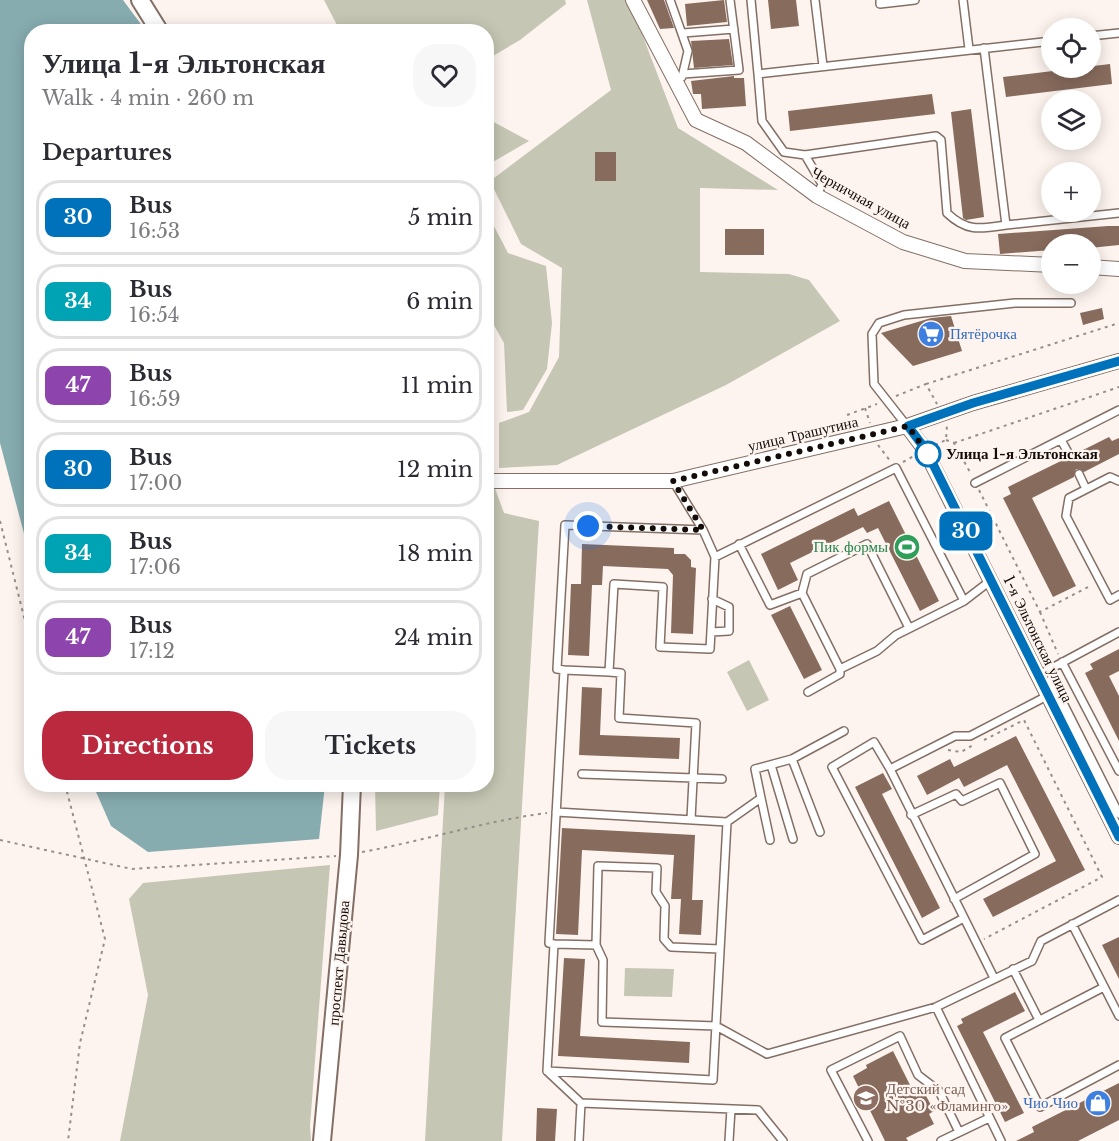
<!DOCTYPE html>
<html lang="en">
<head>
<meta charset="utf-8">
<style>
	:root { --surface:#fff; --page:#f7f7f7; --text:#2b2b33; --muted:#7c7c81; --line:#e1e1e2; --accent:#ba293e }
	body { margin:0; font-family:"Libre Baskerville",serif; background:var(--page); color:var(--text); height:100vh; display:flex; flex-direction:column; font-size:22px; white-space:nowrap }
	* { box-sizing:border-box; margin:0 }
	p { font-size:20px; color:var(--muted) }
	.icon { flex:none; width:33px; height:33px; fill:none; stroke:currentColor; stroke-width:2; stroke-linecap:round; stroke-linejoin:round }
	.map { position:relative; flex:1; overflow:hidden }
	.side { position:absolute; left:24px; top:24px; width:470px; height:768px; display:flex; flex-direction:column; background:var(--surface); border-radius:24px; box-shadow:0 3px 15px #0003 }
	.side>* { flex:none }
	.badge { padding:0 12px; border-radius:9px; font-size:21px; line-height:39px }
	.buttons { position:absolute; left:1041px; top:18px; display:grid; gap:12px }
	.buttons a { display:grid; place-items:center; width:60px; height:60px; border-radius:50%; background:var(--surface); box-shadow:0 3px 15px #0003; font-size:30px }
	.you { position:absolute; width:30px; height:30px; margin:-15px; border:4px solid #fff; border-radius:50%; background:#1a73e8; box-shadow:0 0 0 9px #1a73e833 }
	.map>.badge { position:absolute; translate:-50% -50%; box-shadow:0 0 0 3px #fff }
	h2 { padding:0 18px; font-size:22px; line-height:54px }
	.round { display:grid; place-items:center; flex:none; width:63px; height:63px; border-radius:24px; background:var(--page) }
	.headline { display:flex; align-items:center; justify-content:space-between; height:102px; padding:0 18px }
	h1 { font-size:28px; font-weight:800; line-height:45px }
	.action { display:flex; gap:12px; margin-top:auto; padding:12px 18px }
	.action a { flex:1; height:69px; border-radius:24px; background:var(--accent); color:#fff; font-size:24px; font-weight:800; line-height:69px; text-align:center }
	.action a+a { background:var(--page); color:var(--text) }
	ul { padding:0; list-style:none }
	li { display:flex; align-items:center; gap:18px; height:75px; margin:0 12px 9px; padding:0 6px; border:3px solid var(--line); border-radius:24px }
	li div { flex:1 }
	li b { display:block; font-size:22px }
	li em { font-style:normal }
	li .badge { min-width:66px; font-weight:700; text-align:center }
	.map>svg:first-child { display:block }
</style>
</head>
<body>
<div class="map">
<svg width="1119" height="1141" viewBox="0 0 1119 1141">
	<rect width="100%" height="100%" fill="#fdf4ef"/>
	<!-- green -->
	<path fill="#c5c6b3" d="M324,0H565L566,4L520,40L486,60V32L340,31Z
		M587,0H629L678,128L778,190L700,188V272L789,274L809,280L840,321L726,385L557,465L499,468V423L529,412L559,357L562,268L521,244L490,181L611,90Z
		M486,118L529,141L486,166Z
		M486,211L508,253L546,266L552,323L547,369L523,410L507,412L504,343L486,311Z
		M486,464L504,513L539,521L502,1141H425L445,785L486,784Z
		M749,660L769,700L747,711L727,672Z
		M375,785H440L438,815L376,831Z
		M330,865L310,1126L311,1141H120L148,995L129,899L143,883Z
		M625,968L674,969L672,997L624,996Z"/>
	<!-- water -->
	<path fill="#86acaf" d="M0,0H123L146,31L32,32L31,560L0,443Z
		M93,785H325L319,839L148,852L111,826Z"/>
	<!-- building -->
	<path fill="#876b5d" d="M647,0H664L674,28L660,29Z
		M724,0L727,22L687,26L685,4Z
		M768,0H796L799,26L771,29Z
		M729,39L733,65L694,68L691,41Z
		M1110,64L1112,84L1006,97L1003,77Z
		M734,76V78H744L746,106L702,109L701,94H693L691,81Z
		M932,94L935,114L790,131L788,111Z
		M971,109L984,217L966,220L963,218L951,112Z
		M595,152H616V181H595Z
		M1108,226H1119V245L1090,248V244H1052V250L1000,254L998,234Z
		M725,229H764V255H725Z
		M1102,308L1104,319L1083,325L1080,313Z
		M951,316L962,351L913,366L881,333L931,318Z
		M1109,437L1112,441L1119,438V454L1084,472L1076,469L1074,477L1032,498L1076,586L1053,597L1003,498L1011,494L1008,487L1065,459L1072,461L1075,454Z
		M889,501L939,601L920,611L878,528L867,533L863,527L790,563L798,580L778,590L761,554L854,508L858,516Z
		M582,544L674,548V554H685L691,560V567L696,568L693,634L671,633L673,575L668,569L603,566L602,585H592L589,656L568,655L571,584H581Z
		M790,606L822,670L804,679L771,615Z
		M1119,649V671L1109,676L1119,696V741L1085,673L1093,669L1090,664Z
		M582,687L602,688L600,735L680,738L679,759L579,755Z
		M1016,736L1085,870L993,917L983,899L1056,861L1007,765L964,787L959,778L927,795L917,776L950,759L954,767Z
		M883,773L892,789L882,794L940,908L922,918L855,787Z
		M562,828L695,835L692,900H703L701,935L679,934L681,899H671L674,855L582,850L578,935L556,934Z
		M1119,937V979L1102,945Z
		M564,958L585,959L580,1036L690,1042L689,1063L558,1056Z
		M1015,992L1025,1011L983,1032L1024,1113L1005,1122L957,1026L963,1023L961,1019Z
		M893,1051L916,1097L924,1092L934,1111L929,1114L934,1124L906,1138L908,1141H885L853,1076L867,1068L866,1065Z
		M1119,1083V1120L1078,1141H1016L1034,1132L1032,1127Z
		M537,1108L557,1109L555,1141H536Z"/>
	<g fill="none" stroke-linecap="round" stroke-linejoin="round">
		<defs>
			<path id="service" d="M670,0L688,51L682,77
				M751,0L758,74
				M815,0L823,66
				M880,0V4L915,0
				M963,0L969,49
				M683,33L734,29
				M1090,36L1119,33
				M984,48L1006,225C980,229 967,232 947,213L941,140L936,136L805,155L784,152L762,121L758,74L1052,41
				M683,74L739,70L730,0
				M805,155L822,184L817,196
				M1006,225L1119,213
				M907,426L874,384L872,334L879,323L904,315L1015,303H1071
				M1061,440L1070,456
				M1079,474L1086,489
				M673,481L703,530L715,557L896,468L964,601
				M1119,481L1110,477L1069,498L1066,516L1110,600L1119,595
				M975,483L1119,410
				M703,530L565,525L557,669L564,670L549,943L554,944L547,1071L581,1103L758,1110L783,1141
				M739,544L770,605L802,593L840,669
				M802,593L807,574L867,544L909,628
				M711,632L729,631V607L712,599
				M1062,662L1119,771
				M564,670L609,672
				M1037,676L1119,632
				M1051,679L1119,814
				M808,692L840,674V669L877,651L896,635L964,601L990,581
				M792,759L820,832
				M771,765L793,839
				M890,769L874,742L832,767L922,940L964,918
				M582,774L722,779
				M761,798L770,840
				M911,815L956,794L962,801L1000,783L1035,854L954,899
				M691,819L696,723L619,718L621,673L609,672L614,584L663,587L660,647L710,649L715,557
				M727,822L761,798L755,769L792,759L844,731
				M1072,924L1119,1016
				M554,944L596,945
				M720,949L671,947L664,939L665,906L656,892L657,868L598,866L596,945L603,960L602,1022L716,1026L767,1054L936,1007L1032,961L1041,941L1119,900
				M1013,969L1039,1020
				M994,978L890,769L955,736H970L1047,696
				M1104,987L1005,1038L1040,1107L1119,1065
				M936,1007L1001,1141
				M547,1071L713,1080L727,822L556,812
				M579,1141L581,1103
				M729,1141L731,1109
				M868,1141L831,1070L900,1036L918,1075L939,1091L959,1132
				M941,1141L989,1118"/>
			<path id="minor" d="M633,0L696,120L746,143L817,196L903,242L965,261L1052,265
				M1090,267L1119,269
				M907,426L925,450L1119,837
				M486,481H673L907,426L973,403L1119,361"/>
			<path id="tertiary" d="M140,0L160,32
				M322,1141L349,855L352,784"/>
		</defs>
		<!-- service casing -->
		<use href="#service" stroke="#836f65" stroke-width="10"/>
		<!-- minor casing -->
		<use href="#minor" stroke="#836f65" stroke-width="16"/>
		<!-- tertiary casing -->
		<use href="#tertiary" stroke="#836f65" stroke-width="20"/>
		<!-- path -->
		<path stroke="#968e8a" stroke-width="2" stroke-dasharray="3 4.5" stroke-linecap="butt" d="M926,384L1119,323
			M896,396L926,384L937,404
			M865,408L870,423
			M847,415L877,404
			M946,440L954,443L971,474
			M954,443L1119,387
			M878,445L891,462
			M935,445L946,440L947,425
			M903,462L914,456
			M979,490L1040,612L1092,585
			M0,521L32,649
			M1040,612L1058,654
			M984,740L1024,720L1102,877L984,939
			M948,750L961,752L973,745
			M65,784L105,939L80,1043L68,1141
			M0,840L132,869L336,856
			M362,852C424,841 484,821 547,813"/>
		<!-- service -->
		<use href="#service" stroke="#fff" stroke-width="7"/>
		<!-- minor -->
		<use href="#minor" stroke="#fff" stroke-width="14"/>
		<!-- tertiary -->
		<use href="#tertiary" stroke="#fff" stroke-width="16"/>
	</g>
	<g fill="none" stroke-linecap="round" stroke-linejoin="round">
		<defs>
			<path id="line" d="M1119,361L973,403L908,426L926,450L1119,837"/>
		</defs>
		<!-- line casing -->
		<use href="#line" stroke="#fff" stroke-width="14"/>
		<!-- line -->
		<use href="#line" stroke="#0072bc" stroke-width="9"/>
		<!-- walk -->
		<path stroke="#140c09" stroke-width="6" stroke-dasharray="0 10.8" d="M588,526L703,530L673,481L908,426L928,454"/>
	</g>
	<!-- icons -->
	<defs>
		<symbol id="supermarket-disc" viewBox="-11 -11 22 22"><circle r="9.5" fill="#3f7fe0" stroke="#fdf4ef"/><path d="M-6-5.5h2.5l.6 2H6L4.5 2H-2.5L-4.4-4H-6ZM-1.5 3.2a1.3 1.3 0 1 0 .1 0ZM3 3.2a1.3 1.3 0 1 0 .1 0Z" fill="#fff"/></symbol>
		<symbol id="stadium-disc" viewBox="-11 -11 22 22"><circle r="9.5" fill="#2e9e5b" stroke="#fdf4ef"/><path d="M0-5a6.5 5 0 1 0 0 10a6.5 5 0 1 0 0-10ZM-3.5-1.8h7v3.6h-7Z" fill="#fff"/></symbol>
		<symbol id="school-disc" viewBox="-11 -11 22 22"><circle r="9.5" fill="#8d6e63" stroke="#fdf4ef"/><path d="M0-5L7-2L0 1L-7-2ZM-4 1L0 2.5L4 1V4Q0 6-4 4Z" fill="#fff"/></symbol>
		<symbol id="shop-disc" viewBox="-11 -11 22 22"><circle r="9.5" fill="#3f7fe0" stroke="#fdf4ef"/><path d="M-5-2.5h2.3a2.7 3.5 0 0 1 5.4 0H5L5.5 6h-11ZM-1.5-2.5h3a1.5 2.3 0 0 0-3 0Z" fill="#fff"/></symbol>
	</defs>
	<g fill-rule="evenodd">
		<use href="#supermarket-disc" x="916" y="319" width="30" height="30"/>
		<use href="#stadium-disc" x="892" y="532" width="30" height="30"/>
		<use href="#school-disc" x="851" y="1083" width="30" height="30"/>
		<use href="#shop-disc" x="1083" y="1088" width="30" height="30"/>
	</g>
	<!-- markers -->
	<circle fill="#fff" stroke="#0072bc" stroke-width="3" cx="928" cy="454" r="12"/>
	<g text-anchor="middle" stroke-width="4.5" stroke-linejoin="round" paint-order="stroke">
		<!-- street labels -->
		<g font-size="15" fill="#140c09" stroke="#fdf4ef">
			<text transform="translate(861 198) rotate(29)" y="5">Черничная улица</text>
			<text transform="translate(803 434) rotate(-13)" y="5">улица Трашутина</text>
			<text transform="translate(1038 639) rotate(64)" y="5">1-я Эльтонская улица</text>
			<text transform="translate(339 963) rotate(-85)" y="5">проспект Давыдова</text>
		</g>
		<!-- shop labels -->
		<g font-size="15" fill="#366cbe" stroke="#fdf4ef" text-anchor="start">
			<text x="950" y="339">Пятёрочка</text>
			<text x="1078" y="1108" text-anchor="end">Чио Чио</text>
		</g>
		<!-- stop labels -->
		<g font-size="15" font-weight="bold" fill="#140c09" stroke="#fdf4ef" text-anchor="start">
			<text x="946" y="459">Улица 1-я Эльтонская</text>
		</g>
		<!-- leisure labels -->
		<g font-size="15" fill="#27864d" stroke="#fdf4ef" text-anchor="end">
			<text x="888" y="552">Пик формы</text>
		</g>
		<!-- education labels -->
		<g font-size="15" fill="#785e54" stroke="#fdf4ef" text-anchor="start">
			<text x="886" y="1094">Детский сад<tspan x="886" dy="17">№30 «Фламинго»</tspan></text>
		</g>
	</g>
</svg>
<div class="buttons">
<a><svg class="icon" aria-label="locate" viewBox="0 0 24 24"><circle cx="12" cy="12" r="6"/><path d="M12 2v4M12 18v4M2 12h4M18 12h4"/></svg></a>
<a><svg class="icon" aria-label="layers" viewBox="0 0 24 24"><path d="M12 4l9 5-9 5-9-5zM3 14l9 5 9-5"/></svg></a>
<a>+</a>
<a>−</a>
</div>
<div class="you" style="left:588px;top:526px"></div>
<b class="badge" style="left:966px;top:531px;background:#0072bc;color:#fff">30</b>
<section class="side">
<div class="headline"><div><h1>Улица 1-я Эльтонская</h1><p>Walk · 4 min · 260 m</p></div><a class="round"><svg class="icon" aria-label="heart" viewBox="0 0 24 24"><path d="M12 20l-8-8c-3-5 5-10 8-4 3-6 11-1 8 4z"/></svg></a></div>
<h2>Departures</h2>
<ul>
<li><span class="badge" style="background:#0072bc;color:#fff">30</span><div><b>Bus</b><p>16:53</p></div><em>5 min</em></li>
<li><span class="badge" style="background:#00a3b4;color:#fff">34</span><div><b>Bus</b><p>16:54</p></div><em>6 min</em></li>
<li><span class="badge" style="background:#8e44ad;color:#fff">47</span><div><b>Bus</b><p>16:59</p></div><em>11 min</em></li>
<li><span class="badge" style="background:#0072bc;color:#fff">30</span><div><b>Bus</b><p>17:00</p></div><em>12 min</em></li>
<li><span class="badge" style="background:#00a3b4;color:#fff">34</span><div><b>Bus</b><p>17:06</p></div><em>18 min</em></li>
<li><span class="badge" style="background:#8e44ad;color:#fff">47</span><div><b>Bus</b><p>17:12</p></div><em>24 min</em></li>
</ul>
<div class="action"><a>Directions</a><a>Tickets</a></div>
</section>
</div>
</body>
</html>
